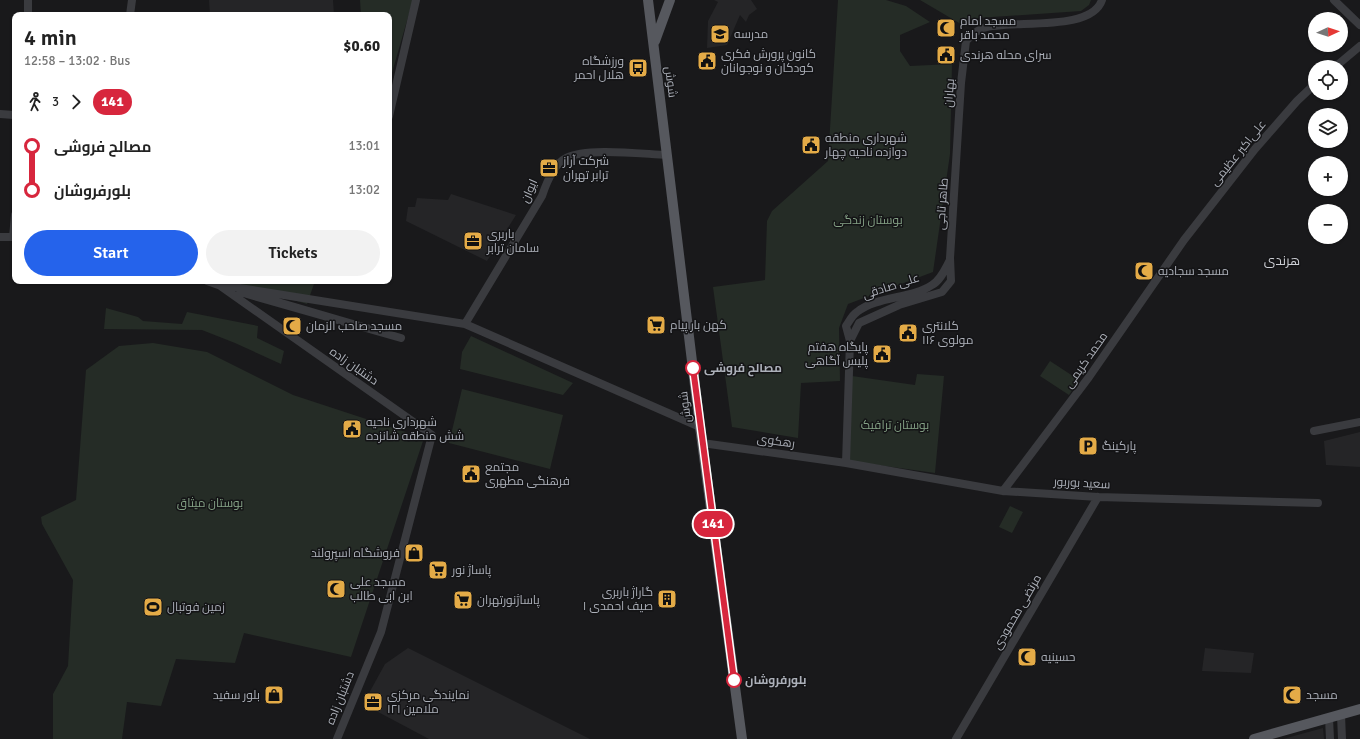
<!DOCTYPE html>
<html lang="en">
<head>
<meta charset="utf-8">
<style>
	:root { --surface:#fff; --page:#f2f2f2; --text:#222; --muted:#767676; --accent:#2563eb }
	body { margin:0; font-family:Signika,Cairo,sans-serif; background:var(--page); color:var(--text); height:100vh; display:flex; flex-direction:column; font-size:15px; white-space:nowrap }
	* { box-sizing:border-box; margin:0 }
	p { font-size:13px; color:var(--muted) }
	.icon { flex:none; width:22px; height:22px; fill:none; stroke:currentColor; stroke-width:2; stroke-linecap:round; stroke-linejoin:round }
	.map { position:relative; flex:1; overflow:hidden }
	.sheet { position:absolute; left:12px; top:12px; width:380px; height:272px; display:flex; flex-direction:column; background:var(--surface); border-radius:8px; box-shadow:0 1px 3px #0004 }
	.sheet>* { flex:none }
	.badge { padding:0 8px; border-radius:13px; font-size:14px; line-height:26px }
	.needle { width:26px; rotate:87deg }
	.buttons { position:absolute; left:1308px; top:12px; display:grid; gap:8px }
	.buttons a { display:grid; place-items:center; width:40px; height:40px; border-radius:50%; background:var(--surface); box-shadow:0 1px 3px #0004; font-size:20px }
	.map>.badge { position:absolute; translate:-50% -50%; box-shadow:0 0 0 2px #fff }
	.legs { display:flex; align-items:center; gap:6px; height:44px; padding:0 12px; font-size:13px }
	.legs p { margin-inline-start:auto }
	.overview { display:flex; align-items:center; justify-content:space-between; height:68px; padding:0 12px }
	h1 { font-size:22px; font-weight:600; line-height:30px }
	.action { display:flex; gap:8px; margin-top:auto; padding:8px 12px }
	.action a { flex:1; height:46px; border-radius:24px; background:var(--accent); color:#fff; font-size:16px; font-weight:600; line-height:46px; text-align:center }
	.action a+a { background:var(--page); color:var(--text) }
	ul { padding:0 12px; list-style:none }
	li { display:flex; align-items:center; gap:14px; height:44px; font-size:15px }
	li i { display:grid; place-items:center; width:6px; height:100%; margin:0 5px; background:currentColor }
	li i::after { content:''; width:10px; height:10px; margin:-5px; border:3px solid; border-radius:50%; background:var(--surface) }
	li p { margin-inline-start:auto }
	li:first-child i { background:linear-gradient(#0000 50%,currentColor 0) }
	li:last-child i { background:linear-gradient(currentColor 50%,#0000 0) }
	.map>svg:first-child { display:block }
</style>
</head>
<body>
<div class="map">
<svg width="1360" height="739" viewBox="0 0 1360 739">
	<rect width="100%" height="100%" fill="#19191b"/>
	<!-- built -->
	<path fill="#252527" d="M209,0H333L334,15H210Z
		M714,0H751L757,9L749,15L746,22L740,15L727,45L707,48L708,21L718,2Z
		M451,194L516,215L487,261L406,221L408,207H415L417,198L448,200Z
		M1360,432V467L1326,465L1324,441Z
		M408,648L590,739H429L363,704L385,664Z
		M1205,648L1254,653L1251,673L1202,671Z
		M1323,728L1324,739H1283Z"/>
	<!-- green -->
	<path fill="#252c26" d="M360,0H413L389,83V15H361Z
		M838,0H886L906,6L930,22L900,35V51L910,66L952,64L950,154L933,272L848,304L839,328L840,381L801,383L798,438L732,427L713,287L765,280L767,221L772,211L828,161Z
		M920,0H1091L1089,5L1081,11L977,18L966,27Z
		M228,281H315L307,304Z
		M106,308L138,317L143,321L182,324L187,312L258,326L257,338L284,351L281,364L235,343L202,330L104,329Z
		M471,336L573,383L563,395L460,369L462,352Z
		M153,343L207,352L293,395L424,438L351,657L244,633L235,663L176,659L161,706L127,702L122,739H53V694L68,666L73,580L42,524L41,517L76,500L86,370L119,346Z
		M1050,361L1079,380L1069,395L1040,376Z
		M917,374L944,376L935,473L849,461L852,376L915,385Z
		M462,389L563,415L550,469L449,443Z
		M1010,506L1023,512L1012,533L999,527Z"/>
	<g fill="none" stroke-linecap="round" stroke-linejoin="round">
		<!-- tertiary -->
		<path stroke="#3a3b3f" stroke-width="8" d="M1334,0L1360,25
			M28,15V0
			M130,15L132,0
			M1335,67L1360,46
			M0,114L14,115
			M389,116L416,0
			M0,237H15
			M13,237L15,215
			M207,281L224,287
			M219,285L432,435L381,632L337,739
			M221,285L465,324L700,427
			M240,292L401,338L250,294
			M465,324L542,196C546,184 554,164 566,158C587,147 642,154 667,155
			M850,341L859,323L899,305L942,292L951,281L950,258L961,83L966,41C971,36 977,30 983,28C1011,19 1091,33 1102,0
			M1314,431L1360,422
			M702,443L846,463L1003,491L1098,497L1318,503
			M846,463L850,341L846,326C849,322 852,315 857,312C877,296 911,299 932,285C941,280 945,269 950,260
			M1003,491L1089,377L1184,240L1255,149L1297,101L1315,84
			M1341,715L1342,739
			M1329,718L1330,739
			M956,739L1098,497"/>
		<!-- primary -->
		<path stroke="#56585e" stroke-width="10" d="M648,0L700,427L742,739
			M655,41L670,0
			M1254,739L1360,709"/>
	</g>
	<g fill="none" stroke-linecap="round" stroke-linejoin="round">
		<defs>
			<path id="line-1" d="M693,368L734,680"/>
		</defs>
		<!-- line-1 casing -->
		<use href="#line-1" stroke="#fff" stroke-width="9"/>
		<!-- line-1 -->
		<use href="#line-1" stroke="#d7263d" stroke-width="6"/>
	</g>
	<!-- icons -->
	<defs>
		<symbol id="mosque-square" viewBox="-11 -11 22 22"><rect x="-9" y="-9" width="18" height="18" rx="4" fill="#e4ab47" stroke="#141416"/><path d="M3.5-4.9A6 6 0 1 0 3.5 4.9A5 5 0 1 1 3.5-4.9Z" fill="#111"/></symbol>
		<symbol id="school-square" viewBox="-11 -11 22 22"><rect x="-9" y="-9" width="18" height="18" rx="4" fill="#e4ab47" stroke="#141416"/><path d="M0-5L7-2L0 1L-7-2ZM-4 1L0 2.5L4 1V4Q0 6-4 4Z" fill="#111"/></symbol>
		<symbol id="civic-square" viewBox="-11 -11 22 22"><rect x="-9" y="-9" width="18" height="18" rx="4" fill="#e4ab47" stroke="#141416"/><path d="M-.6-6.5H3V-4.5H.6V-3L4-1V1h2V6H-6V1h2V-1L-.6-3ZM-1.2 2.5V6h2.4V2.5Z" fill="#111"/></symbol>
		<symbol id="bus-square" viewBox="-11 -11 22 22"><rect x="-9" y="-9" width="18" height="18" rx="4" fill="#e4ab47" stroke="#141416"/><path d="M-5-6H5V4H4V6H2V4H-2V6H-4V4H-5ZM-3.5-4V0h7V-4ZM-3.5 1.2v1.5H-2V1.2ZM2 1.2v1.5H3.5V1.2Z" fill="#111"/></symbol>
		<symbol id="office-square" viewBox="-11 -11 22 22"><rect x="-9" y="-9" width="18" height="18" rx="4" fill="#e4ab47" stroke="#141416"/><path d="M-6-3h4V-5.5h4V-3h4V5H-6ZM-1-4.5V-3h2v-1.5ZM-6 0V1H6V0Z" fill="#111"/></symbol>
		<symbol id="supermarket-square" viewBox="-11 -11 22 22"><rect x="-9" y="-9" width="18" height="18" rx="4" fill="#e4ab47" stroke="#141416"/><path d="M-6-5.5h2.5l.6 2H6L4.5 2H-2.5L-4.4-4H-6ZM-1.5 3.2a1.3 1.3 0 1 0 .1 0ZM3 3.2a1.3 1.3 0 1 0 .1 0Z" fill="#111"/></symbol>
		<symbol id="parking-square" viewBox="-11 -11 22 22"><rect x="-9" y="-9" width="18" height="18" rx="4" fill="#e4ab47" stroke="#141416"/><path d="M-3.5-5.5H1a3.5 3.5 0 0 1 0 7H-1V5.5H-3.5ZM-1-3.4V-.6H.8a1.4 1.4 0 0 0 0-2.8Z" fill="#111"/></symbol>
		<symbol id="shop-square" viewBox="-11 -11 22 22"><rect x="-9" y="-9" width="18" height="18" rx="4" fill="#e4ab47" stroke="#141416"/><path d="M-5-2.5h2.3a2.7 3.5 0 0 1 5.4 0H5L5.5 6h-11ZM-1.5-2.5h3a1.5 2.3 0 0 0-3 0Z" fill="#111"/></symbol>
		<symbol id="building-square" viewBox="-11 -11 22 22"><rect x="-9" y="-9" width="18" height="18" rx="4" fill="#e4ab47" stroke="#141416"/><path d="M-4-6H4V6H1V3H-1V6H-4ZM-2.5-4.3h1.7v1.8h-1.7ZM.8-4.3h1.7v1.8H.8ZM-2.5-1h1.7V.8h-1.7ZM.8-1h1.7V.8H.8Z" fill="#111"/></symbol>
		<symbol id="stadium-square" viewBox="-11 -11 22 22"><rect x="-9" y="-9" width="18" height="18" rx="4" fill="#e4ab47" stroke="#141416"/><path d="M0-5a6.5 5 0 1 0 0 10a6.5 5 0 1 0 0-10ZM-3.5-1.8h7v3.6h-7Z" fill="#111"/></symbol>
	</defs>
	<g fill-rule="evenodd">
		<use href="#mosque-square" x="935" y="17" width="22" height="22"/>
		<use href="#school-square" x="709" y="23" width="22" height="22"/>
		<use href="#civic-square" x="935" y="44" width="22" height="22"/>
		<use href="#civic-square" x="696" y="50" width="22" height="22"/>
		<use href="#bus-square" x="627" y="57" width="22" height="22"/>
		<use href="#civic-square" x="800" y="134" width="22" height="22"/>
		<use href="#office-square" x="538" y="157" width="22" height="22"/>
		<use href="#office-square" x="462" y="230" width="22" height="22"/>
		<use href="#mosque-square" x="1133" y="260" width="22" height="22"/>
		<use href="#supermarket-square" x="645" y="314" width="22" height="22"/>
		<use href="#mosque-square" x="281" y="315" width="22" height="22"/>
		<use href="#civic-square" x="897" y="322" width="22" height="22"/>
		<use href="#civic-square" x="871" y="343" width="22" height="22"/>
		<use href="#civic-square" x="341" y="418" width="22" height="22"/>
		<use href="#parking-square" x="1077" y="435" width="22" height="22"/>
		<use href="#civic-square" x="460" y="463" width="22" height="22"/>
		<use href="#shop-square" x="403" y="542" width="22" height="22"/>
		<use href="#supermarket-square" x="427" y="559" width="22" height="22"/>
		<use href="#mosque-square" x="325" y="578" width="22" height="22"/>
		<use href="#building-square" x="656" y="588" width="22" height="22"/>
		<use href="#supermarket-square" x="452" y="589" width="22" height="22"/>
		<use href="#stadium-square" x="142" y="596" width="22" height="22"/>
		<use href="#mosque-square" x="1016" y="646" width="22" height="22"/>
		<use href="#shop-square" x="263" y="684" width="22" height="22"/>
		<use href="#mosque-square" x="1281" y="684" width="22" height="22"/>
		<use href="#office-square" x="362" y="691" width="22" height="22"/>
	</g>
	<!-- markers -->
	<g fill="#fff" stroke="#d7263d" stroke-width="2">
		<circle cx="693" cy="368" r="7"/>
		<circle cx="734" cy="680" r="7"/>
	</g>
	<g text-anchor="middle" stroke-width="3" stroke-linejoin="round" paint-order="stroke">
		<!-- poi labels -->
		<g font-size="12" fill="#acb0b9" stroke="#141416" text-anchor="start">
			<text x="960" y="25">مسجد امام<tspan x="960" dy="14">محمد باقر</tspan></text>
			<text x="734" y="38">مدرسه</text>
			<text x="721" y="58">کانون پرورش فکری<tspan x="721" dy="14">کودکان و نوجوانان</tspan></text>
			<text x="960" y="59">سرای محله هرندی</text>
			<text x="624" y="65" text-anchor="end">ورزشگاه<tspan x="624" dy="14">هلال احمر</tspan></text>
			<text x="825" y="142">شهرداری منطقه<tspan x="825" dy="14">دوازده ناحیه چهار</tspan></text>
			<text x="563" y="165">شرکت آراز<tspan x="563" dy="14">ترابر تهران</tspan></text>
			<text x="487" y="238">باربری<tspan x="487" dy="14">سامان ترابر</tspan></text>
			<text x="1158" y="275">مسجد سجادیه</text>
			<text x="670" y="329">کهن بار پیام</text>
			<text x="306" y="330">مسجد صاحب الزمان</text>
			<text x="922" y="330">کلانتری<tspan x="922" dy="14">۱۱۶ مولوی</tspan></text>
			<text x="868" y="351" text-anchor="end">پایگاه هفتم<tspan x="868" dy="14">پلیس آگاهی</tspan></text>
			<text x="366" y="426">شهرداری ناحیه<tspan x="366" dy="14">شش منطقه شانزده</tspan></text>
			<text x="1102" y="450">پارکینگ</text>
			<text x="485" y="471">مجتمع<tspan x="485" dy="14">فرهنگی مطهری</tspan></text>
			<text x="400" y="557" text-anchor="end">فروشگاه اسپرولند</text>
			<text x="452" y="574">پاساژ نور</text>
			<text x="350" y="586">مسجد علی<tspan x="350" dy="14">ابن ابی طالب</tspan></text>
			<text x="653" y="596" text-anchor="end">گاراژ باربری<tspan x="653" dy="14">صیف احمدی ۱</tspan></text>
			<text x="477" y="604">پاساژنورتهران</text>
			<text x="167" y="611">زمین فوتبال</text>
			<text x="1041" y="661">حسینیه</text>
			<text x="260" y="699" text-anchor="end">بلور سفید</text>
			<text x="387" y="699">نمایندگی مرکزی<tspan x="387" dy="14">ملامین ۱۲۱</tspan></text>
			<text x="1306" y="699">مسجد</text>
		</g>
		<!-- street labels -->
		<g font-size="12" fill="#acb0b9" stroke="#141416">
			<text transform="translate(671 82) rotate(83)" y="4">شوش</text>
			<text transform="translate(949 93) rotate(-86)" y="4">بهاران</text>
			<text transform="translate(1238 153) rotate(-51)" y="4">علی‌اکبر عظیمی</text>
			<text transform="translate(529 191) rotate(-66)" y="4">ایوان</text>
			<text transform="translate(942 204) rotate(-86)" y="4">طاهر تاجی</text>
			<text transform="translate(891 286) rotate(-18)" y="4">علی صادقی</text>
			<text transform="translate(1086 360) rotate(-55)" y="4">محمد کریمی</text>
			<text transform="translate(354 366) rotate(35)" y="4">دشتبان زاده</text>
			<text transform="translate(685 407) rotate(-97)" y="4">شوش</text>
			<text transform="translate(776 441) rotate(8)" y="4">رهکوی</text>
			<text transform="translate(1082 483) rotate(3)" y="4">سعید بوربور</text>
			<text transform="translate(1017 612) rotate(-60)" y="4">مرتضی محمودی</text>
			<text transform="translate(340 698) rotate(-68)" y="4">دشتبان زاده</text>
		</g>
		<!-- park labels -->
		<g font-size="12" fill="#85a286" stroke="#141416">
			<text x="868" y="224">بوستان زندگی</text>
			<text x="895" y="429">بوستان ترافیک</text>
			<text x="210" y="507">بوستان میثاق</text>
		</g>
		<!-- stop labels -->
		<g font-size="12" font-weight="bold" fill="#acb0b9" stroke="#141416" text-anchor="start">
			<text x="704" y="372">مصالح فروشی</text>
			<text x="745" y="684">بلورفروشان</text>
		</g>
		<!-- neighbourhood labels -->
		<g font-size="13" fill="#cdcfd5" stroke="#141416">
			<text x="1282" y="265">هرندی</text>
		</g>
	</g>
</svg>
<div class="buttons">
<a><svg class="needle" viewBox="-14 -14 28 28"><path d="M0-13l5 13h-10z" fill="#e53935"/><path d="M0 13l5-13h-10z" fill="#767676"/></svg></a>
<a><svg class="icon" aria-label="locate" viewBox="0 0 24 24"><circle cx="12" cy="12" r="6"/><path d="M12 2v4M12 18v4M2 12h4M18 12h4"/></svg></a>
<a><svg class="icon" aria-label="layers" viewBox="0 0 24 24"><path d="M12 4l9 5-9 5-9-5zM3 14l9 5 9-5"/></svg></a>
<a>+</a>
<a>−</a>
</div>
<b class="badge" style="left:713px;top:524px;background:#d7263d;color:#fff">141</b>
<section class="sheet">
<div class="overview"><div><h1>4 min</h1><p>12:58 – 13:02 · Bus</p></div><b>$0.60</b></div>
<div class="legs"><svg class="icon" aria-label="walk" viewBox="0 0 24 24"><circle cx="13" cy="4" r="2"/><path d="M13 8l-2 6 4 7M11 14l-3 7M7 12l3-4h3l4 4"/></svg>3<svg class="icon" aria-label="forward" viewBox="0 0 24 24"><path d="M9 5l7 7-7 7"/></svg><b class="badge" style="background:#d7263d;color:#fff">141</b></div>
<ul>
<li><i style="color:#d7263d"></i><b>مصالح فروشی</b><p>13:01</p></li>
<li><i style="color:#d7263d"></i><b>بلورفروشان</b><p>13:02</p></li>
</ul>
<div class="action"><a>Start</a><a>Tickets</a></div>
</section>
</div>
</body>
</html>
